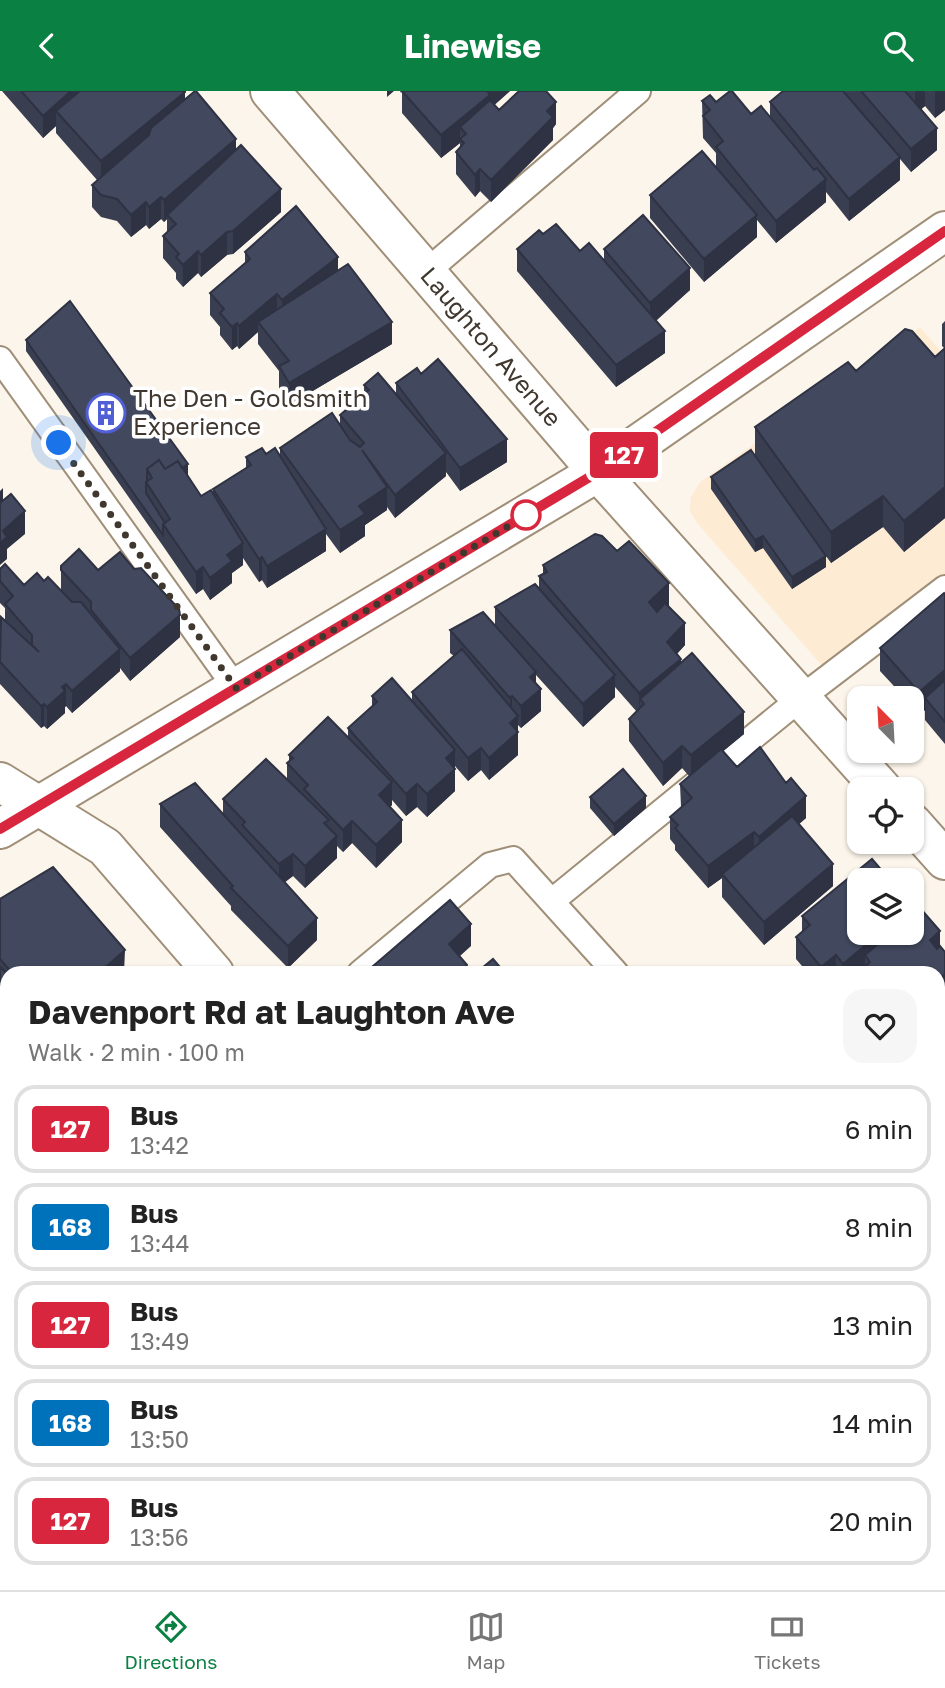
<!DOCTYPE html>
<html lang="en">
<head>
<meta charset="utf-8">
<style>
	:root { --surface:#fff; --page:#f6f6f6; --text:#222; --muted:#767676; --line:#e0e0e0; --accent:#0b8043 }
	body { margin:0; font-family:"Golos Text",sans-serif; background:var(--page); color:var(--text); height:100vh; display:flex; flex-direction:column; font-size:26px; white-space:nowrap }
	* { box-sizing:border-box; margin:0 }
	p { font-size:23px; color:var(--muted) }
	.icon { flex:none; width:38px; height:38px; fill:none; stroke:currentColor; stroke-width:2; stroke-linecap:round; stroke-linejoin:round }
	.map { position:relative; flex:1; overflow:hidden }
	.details { position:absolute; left:0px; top:875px; width:945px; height:625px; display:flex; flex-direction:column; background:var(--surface); border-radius:21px 21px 0 0; box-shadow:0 2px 5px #0004 }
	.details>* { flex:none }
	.badge { padding:0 14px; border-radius:5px; font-size:24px; line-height:46px }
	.needle { width:46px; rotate:336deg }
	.fabs { position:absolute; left:847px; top:595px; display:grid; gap:14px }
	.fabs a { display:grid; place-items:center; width:77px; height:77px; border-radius:14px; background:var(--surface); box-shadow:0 2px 5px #0004; font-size:35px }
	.you { position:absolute; width:35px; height:35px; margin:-18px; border:5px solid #fff; border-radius:50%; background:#1a73e8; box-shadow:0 0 0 10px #1a73e833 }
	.map>.badge { position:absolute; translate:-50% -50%; box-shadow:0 0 0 4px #fff }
	.round { display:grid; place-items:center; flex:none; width:74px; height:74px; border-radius:21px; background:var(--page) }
	.head { display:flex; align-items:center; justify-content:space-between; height:119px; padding:0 28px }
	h1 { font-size:33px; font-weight:700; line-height:52px }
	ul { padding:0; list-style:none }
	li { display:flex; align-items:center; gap:21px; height:88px; margin:0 14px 10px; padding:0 14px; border:4px solid var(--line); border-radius:21px }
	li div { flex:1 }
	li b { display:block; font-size:26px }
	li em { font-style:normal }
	li .badge { min-width:77px; font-weight:700; text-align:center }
	header { display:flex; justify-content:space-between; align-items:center; height:91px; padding:0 28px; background:var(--accent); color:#fff; font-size:32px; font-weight:700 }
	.dock { display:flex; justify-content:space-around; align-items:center; height:98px; border-top:2px solid var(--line); background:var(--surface); font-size:19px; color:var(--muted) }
	.dock a { display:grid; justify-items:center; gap:4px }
	.dock .on { color:var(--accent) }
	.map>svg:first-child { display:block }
</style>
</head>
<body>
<header><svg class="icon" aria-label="back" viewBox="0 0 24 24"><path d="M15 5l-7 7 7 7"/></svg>Linewise<svg class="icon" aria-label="search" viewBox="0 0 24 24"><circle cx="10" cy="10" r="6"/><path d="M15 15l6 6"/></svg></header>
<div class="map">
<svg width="945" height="1499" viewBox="0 0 945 1499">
	<rect width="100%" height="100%" fill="#fcf5eb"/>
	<!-- built -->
	<path fill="#feebd3" d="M920,236L945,265V487L824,577L697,432L690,420L691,406L700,391Z"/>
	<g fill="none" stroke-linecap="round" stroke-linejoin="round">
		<defs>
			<path id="service" d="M426,181L638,0
				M0,268L236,597
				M552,810L801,607L945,497
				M360,882L490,774L513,768L616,882
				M0,1099L7,1107
				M938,1240L945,1247
				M346,1493L351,1499"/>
			<g id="minor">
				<path id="s1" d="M270,0L598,381L882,698"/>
				<path d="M0,691L105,756L214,882"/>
				<path d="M912,732L945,769"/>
				<path d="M758,1493L764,1499"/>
			</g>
			<path id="tertiary" d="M0,738L598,381L945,140"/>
		</defs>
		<!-- service casing -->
		<use href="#service" stroke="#a08f78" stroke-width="28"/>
		<!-- minor casing -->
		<use href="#minor" stroke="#a08f78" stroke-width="42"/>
		<!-- tertiary casing -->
		<use href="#tertiary" stroke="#a08f78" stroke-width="42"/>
		<!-- service -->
		<use href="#service" stroke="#fff" stroke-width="24"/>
		<!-- minor -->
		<use href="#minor" stroke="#fff" stroke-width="38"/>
		<!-- tertiary -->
		<use href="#tertiary" stroke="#fff" stroke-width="38"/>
	</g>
	<!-- wall -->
	<path fill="#393e51" d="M2,0H185V8L236,59L281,121L233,163L227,164L201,186L198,182L183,196L176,188V182L163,167V145L167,141V128L164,131L161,128L149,138L146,134L131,146L117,130L101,126L92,116V94L97,89L56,42V35L43,47Z
		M400,0H510L494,14L499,19L556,33L553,37V49L491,111L480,100L475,106L456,83V61L460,57V52L441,67L402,22V1L401,2Z
		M783,0H945V19L935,27L925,15L921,18L937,59L911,81L900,68V89L849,130L826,101V111L776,152L757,129V146L704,191L650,127V104L716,76V62L703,47L702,10L716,11L751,23L770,25V11Z
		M543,143L580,160L604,168V158L690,199L656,230L665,262L616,296L517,180V158Z
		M245,161L338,179L392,253L289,314L279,297V280L258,253V241L239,258L237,255L232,259L220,244V236L210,224V202L245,173Z
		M945,230V427L904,461L883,436L831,472L821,458L826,476L792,498L763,457L755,461L711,398V386L755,365V336L856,280L935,266L944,257L942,255V233Z
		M26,249L188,385L201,405L213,402V398L246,377V366L266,363L280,365V357L340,335V324L364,304V294L396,303V292L421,283L507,371L460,400L446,381V385L395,427L387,416V419L365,434V445L340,462L326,443V460L267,497L262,489L259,491L243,467V474L232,482V492L210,509L203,498L196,503L163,455L26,260Z
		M543,474L669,515L685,554L677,563L681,572L744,643L723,660L737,676L806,727L799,733L833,795L764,854L722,806V787L708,797L675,759V754L670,748V726L681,716L680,693L689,685L682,677L663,695L629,650V628L637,621L615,596V606L583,636L536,584V592L541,620L521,637L518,634V664L489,689L481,679L468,690L455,675V700L427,726L417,716L406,725L392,709V714L390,716L402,751L376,777L352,752L343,761L337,755V767L305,797L293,785L284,791L317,849L288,877L231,819V815L160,736V713L223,724V708L287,688V672L289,670V664L348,647V637L372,616V605L412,609V601L454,565L450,562V539L495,535V516L539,498V485L543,483Z
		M61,475L98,479L180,546L130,590L120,577V580L72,622L66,615L65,616V622L47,638L44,635L41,637L0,593V526L5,529V517L0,512V478L24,494L44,490L61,500Z
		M945,503V653L925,629V619L919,624L912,615V607H905L880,580V557Z
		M590,706L646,717L614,745L590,717Z
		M859,789L940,856L945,988L938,994V882H808L796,868V846L802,841V825Z
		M0,808L125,881L7,882V998L0,990Z
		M945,1026V1067L938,1059V1033Z
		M519,1493H687L690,1499H525Z
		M845,1493H938L945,1499H850Z"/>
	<!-- shaded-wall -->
	<path fill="#2e3242" d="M71,0H96L56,20V35L43,47V25Z
		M387,0H394L387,6Z
		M486,0H510L490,18L466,43L460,36V52L441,67V44Z
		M915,0H925V15L915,24Z
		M935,0H945V19L935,27Z
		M185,1V23L101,93V70Z
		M556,11V33L553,37V49L491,111V89L547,20Z
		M937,37V59L911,81V58Z
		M236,48V70L167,124V128L164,131V109Z
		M900,66V89L849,130V108Z
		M480,78V100L475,106V84Z
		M826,88V111L776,152V130Z
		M281,98V121L233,163V140Z
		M161,106V128L149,138V116Z
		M146,111V134L131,146V124Z
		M757,124V146L704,191V168Z
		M227,141V164L201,186V164Z
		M198,160V182L183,196V174Z
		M338,166V188L282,231V209Z
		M690,177V199L650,234V212Z
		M277,203V226L258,231V241L239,258V235Z
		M392,231V253L289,314V292Z
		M237,232V255L232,259V236Z
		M665,240V262L616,296V274Z
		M507,348V371L460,400V377Z
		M446,362V385L395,427V404Z
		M188,373V384L165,389Z
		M387,396V419L365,434V445L340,462V439L359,415Z
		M945,396V427L904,461V430Z
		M3,397V419L0,422V400Z
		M883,405V436L831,472V441Z
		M25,420V443L7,458V468L0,474V452L3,440Z
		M326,438V460L267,497V475Z
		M763,445V457L755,461V449Z
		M243,452V474L232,482V492L210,509V487L227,464Z
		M826,465V476L792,498V486Z
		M262,466V489L259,491V468Z
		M203,476V498L196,503V481Z
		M669,492V515L649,534V511Z
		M180,524V546L130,590V567Z
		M685,532V554L667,573V551Z
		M120,558V580L72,622V600Z
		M681,568V590L644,613L640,608L639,624V602Z
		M945,579V601L925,607V619L919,624V601Z
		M536,581V603L541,598V620L521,637V615L530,586Z
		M615,584V606L583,636V613Z
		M66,593V615L65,616V622L47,638V616Z
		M512,605V628L510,629V607Z
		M44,613V635L41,637V615Z
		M744,621V643L691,687V664Z
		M518,625V664L489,689V667L510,632Z
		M682,655V677L663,695V672Z
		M481,657V679L468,690V667Z
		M455,659V700L427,726V703L446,667Z
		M392,691V714L379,726V704Z
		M417,693V716L406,725V703Z
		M646,705V717L614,745V733Z
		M806,705V727L759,768V746Z
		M402,729V751L376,777V754Z
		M352,730V752L343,761V739Z
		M754,741V763L722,783V787L708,797V775Z
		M337,745V767L305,797V775Z
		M293,763V785L279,796V773Z
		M833,773V795L764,854V831Z
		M317,827V849L288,877V855Z
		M471,833V855L449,875V853Z
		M940,840V863L930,849Z
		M880,842H907L870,871L865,864V877L859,882H843V873Z
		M125,859L124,882H99Z
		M836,864V882H821V876Z
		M467,874V882H458Z
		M945,883V906L938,912V889Z
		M945,966V988L938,994V972Z
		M945,1398V1421L938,1427V1404Z
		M945,1443V1465L938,1471V1449Z
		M43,1493H104L97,1499H36Z
		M527,1493H537L530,1499H527Z
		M581,1493H607L592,1497V1499H574Z
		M887,1493H913L906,1499H885V1495Z"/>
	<!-- building -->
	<path fill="#42485e" stroke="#2e3242" stroke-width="2" d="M21,0H71L43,25Z
		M80,0H185V1L101,70L56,20Z
		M195,0H196L236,48L164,109L161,106L149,116L146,111L131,124L117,108L101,104L92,94L149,44L151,37Z
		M402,0H487L490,4L441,44Z
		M519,0H546L556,11L547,20L553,26L491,89L480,78L475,84L456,61L464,52L460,48L466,43L460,36L490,9L499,19Z
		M730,0H732L751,23L761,15L814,79L817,77L826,88L776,130L716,56L723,50L703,25L710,19L702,10L710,4L716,11Z
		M783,0H843L900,66L849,108L770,11Z
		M861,0H905L937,37L911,58Z
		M241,54L281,98L233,140L227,141L201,164L198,160L183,174L176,166L179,163L163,145L176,133L167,124Z
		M702,60L757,124L704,168L650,104Z
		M296,115L338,166L282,209L277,203L239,235L237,232L232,236L220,222L224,218L210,202L250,168L245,161Z
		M643,124L690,177L650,212L604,158Z
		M556,133L580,160L589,152L665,240L616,274L517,158L539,139L543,143Z
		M348,173L392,231L289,292L279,275L289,270L258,231Z
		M70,210L188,373L182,377L178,370L165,378L159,369L147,378V390L146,391V402L165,432L163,433V444L26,249Z
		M905,238L912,240L935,266L945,257V396L904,430L883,405L831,441L755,336L848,271L856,280Z
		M438,268L507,348L460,377L396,292L417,277L421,283Z
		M378,282L446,362L395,404L362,359L387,396L359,415L365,423L340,439L280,357L332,322L350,349L360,356L364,352L340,324L369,299L364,294Z
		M262,357L266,363L275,357L326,438L267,475L262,466L259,468L213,398L251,374L246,366Z
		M751,359L826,465L792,486L763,445L755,449L711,386Z
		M159,369L165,378L178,370L201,405L211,399L243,452L227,464L232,470L210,487L203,476L196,481L163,433L170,428L146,391L152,387L147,378Z
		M11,403L25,420L3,440L7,446L0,452V412Z
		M595,443L602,445L617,460L629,450L669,492L649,511L657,521L665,512L685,532L667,551L681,568L639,602L539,485L547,481L543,474Z
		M79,458L98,479L120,461L134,478L141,477L179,518L180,524L130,567L91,519V511L61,479V475Z
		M5,473L24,494L37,482L44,490L48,486L72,511H81L120,558L72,600L66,593L62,596L65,600L47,616L44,613L41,615L0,571L1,526L39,561L32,554V544L5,513L13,505L0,490V478Z
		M535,493L615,584L583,613L495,516Z
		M944,502L945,503V579L919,601L880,557Z
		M483,521L536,581L530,586L541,598L521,615L512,605L510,607L450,539Z
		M462,558L518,625L510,632L518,641L489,667L481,657L468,667L412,601Z
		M692,562L744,621L691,664L682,655L663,672L629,628L644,613L640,608Z
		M392,587L455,659L446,667L455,678L427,703L417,693L406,703L348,637L377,611L372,605Z
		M945,589V631L925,607Z
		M328,626L392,691L379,704L402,729L376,754L352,730L343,739L304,698L308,694L287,672L293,667L289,664Z
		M760,656L786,692L791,687L806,705L759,746L754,741L708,775L675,737L678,734L670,726L692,707L680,693L721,658L737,676Z
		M266,668L329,729L324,732L337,745L305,775L293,763L279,773L242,734L245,731L223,708Z
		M623,678L646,705L614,733L590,706Z
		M195,692L317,827L288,855L231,797L233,795L160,713Z
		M792,725L833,773L764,831L722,783Z
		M872,768L890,789H859V842H880L843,873L836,864L821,876L796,846L810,834L802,825Z
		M53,776L125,859L99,882H93L91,880L89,882H57L56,880L53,882H12L0,868V808Z
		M450,809L471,833L449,853L467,874L458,882H365Z
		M920,817L940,840L930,849L937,858L940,855L945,861V883L938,889V882H858L870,871L865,864L891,842H912V824Z
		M493,868L505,882H476Z
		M0,876L7,883V976L0,968Z
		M945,890V966L938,972V897Z
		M945,1026V1045L938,1037V1033Z
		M938,1379L945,1388V1398L938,1404Z
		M7,1390V1493H43L36,1499H0V1397Z
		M945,1417V1443L938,1449V1422Z
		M945,1452V1499H892L899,1493H938V1458Z
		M535,1493H581L574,1499H528Z
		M597,1493H687L690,1496L687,1499H593L592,1497Z
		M864,1493H887L885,1495L888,1497L886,1499H869Z"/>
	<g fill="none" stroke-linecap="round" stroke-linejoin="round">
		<defs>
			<path id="line" d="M0,738L598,381L945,140"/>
		</defs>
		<!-- line casing -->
		<use href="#line" stroke="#fff" stroke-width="16"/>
		<!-- line -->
		<use href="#line" stroke="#d7263d" stroke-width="10"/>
		<!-- walk -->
		<path stroke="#40382f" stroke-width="7" stroke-dasharray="0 12.6" d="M59,352L236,597L534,420L526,424"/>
	</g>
	<!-- icons -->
	<defs>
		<symbol id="building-ring" viewBox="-11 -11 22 22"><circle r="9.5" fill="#fff" stroke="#505fd5" stroke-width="1.5"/><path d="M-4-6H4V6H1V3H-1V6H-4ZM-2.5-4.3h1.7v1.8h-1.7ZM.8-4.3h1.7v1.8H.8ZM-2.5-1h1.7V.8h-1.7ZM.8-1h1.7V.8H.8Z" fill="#505fd5"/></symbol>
	</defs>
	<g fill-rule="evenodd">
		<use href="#building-ring" x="84" y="300" width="44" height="44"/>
	</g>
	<!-- markers -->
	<circle fill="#fff" stroke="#d7263d" stroke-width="3.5" cx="526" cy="424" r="14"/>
	<g text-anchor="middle" stroke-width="7" stroke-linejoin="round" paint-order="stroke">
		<!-- street labels -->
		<g font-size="24" fill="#40382f" stroke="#fff">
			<text dy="8" stroke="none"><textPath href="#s1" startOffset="338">Laughton Avenue</textPath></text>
		</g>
		<!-- poi labels -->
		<g font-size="24" fill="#40382f" stroke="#fff" text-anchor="start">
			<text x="133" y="316">The Den - Goldsmith<tspan x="133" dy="28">Experience</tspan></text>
		</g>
	</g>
</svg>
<div class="fabs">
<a><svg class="needle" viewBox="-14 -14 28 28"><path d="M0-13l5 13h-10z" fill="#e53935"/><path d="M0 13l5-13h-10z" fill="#767676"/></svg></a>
<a><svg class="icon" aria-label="locate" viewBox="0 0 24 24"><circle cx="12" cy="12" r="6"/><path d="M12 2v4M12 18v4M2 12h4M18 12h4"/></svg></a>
<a><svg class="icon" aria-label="layers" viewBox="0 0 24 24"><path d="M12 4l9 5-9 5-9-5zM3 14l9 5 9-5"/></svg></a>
</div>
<div class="you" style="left:59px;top:352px"></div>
<b class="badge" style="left:624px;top:364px;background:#d7263d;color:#fff">127</b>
<section class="details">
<div class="head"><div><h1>Davenport Rd at Laughton Ave</h1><p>Walk · 2 min · 100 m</p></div><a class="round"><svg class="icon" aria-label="heart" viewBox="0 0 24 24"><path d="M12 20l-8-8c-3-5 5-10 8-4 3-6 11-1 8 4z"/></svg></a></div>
<ul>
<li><span class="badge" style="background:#d7263d;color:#fff">127</span><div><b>Bus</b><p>13:42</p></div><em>6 min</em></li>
<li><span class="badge" style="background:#0072bc;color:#fff">168</span><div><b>Bus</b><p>13:44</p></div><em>8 min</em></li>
<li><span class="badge" style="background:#d7263d;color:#fff">127</span><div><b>Bus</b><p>13:49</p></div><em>13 min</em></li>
<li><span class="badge" style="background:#0072bc;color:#fff">168</span><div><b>Bus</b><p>13:50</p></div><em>14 min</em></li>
<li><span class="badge" style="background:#d7263d;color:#fff">127</span><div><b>Bus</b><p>13:56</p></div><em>20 min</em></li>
</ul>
</section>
</div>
<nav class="dock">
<a class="on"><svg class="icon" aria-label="directions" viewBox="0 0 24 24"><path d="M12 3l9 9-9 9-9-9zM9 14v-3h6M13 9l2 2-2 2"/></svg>Directions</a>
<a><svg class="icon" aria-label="map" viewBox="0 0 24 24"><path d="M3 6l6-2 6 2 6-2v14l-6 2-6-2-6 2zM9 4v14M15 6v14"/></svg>Map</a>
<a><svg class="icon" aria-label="tickets" viewBox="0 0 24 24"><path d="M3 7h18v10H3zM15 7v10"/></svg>Tickets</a>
</nav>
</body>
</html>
